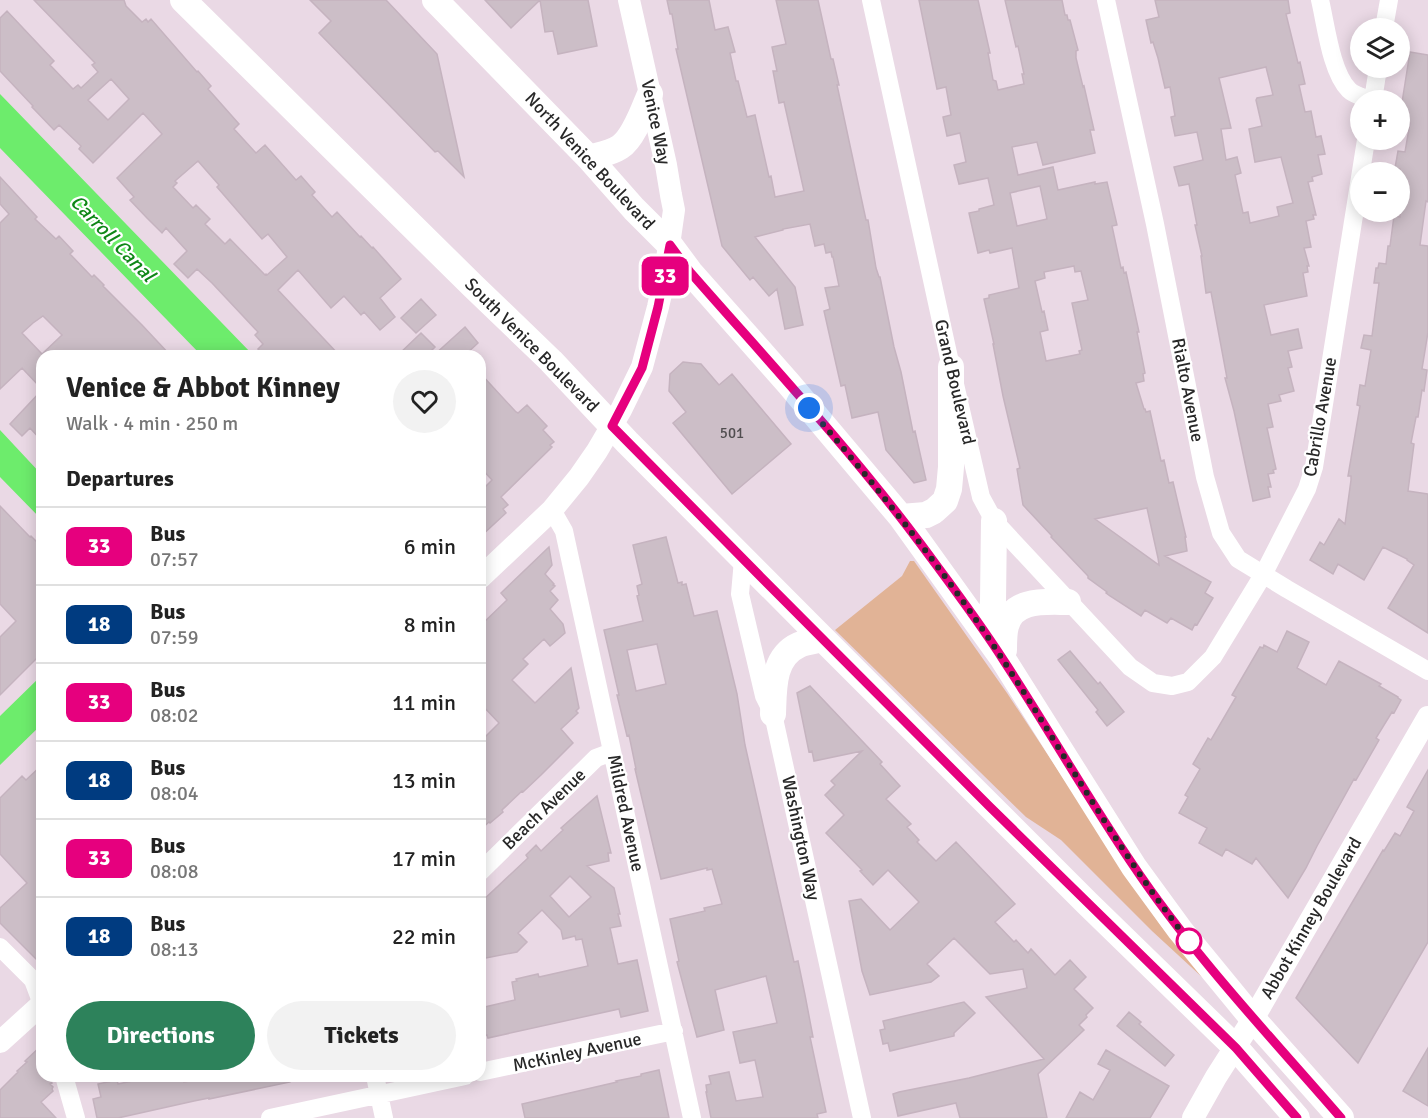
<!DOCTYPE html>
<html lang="en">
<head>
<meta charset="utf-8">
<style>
	:root { --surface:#fff; --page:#f2f2f2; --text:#222; --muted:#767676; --line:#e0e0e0; --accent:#2d825b }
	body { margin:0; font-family:Signika,sans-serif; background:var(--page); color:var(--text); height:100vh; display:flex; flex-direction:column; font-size:22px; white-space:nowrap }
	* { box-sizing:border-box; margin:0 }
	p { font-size:20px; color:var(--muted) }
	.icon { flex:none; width:33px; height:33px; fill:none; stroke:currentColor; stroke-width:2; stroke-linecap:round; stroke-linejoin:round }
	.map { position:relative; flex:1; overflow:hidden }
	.drawer { position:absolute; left:36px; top:350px; width:450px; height:732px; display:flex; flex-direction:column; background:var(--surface); border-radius:18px; box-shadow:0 3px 15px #0003 }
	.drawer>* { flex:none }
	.badge { padding:0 12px; border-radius:9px; font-size:21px; line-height:39px }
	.fabs { position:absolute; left:1350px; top:18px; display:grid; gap:12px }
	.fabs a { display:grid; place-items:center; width:60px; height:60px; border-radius:50%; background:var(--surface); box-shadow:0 3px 15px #0003; font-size:30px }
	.you { position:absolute; width:30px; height:30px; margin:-15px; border:4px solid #fff; border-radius:50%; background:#1a73e8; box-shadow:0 0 0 9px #1a73e833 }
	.map>.badge { position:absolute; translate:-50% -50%; box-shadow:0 0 0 3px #fff }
	h2 { padding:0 30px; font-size:22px; line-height:54px }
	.round { display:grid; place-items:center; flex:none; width:63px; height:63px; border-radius:32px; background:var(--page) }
	.summary { display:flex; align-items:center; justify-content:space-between; height:102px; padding:0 30px }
	h1 { font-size:28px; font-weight:700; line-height:45px }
	.action { display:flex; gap:12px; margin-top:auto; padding:12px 30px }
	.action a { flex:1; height:69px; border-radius:36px; background:var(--accent); color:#fff; font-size:24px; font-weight:700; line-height:69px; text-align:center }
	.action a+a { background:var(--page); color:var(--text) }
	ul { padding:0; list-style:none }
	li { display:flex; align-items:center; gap:18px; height:78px; padding:0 30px; border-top:2px solid var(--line) }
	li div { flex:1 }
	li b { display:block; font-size:22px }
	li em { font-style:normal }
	li .badge { min-width:66px; font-weight:700; text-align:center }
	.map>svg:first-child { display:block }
</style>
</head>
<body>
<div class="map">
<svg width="1428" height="1118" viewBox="0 0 1428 1118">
	<rect width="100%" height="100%" fill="#ead9e5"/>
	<!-- green -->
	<path fill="#e1b396" d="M910,561H914L1007,693L1159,923L1203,978L1152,931L1061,840L1026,817L835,630L902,576Z"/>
	<!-- water -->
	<path fill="#6dec6c" d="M0,94L253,355H201L0,148Z
		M0,430L42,475V520L0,477Z
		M42,675V724L0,765V716Z"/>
	<!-- building -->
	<path fill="#ccbec7" stroke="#c5b3bf" stroke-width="1.5" fill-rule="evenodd" d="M34,0H124L126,6L142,22L146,19L148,22L151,19L197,72L198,71L211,86L208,89L239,124L234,129L256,153L265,145L296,180L301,176L315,192L312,195L332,217L337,212L360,237L361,236L372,248L373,247L401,279L380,298L395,317L380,330L364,312L361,315L344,296L331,308L298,270L278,290L340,356H265L258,349L263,344L255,335L258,332L212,283L197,269L188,278L174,264L187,251L166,228L162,233L147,218L130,200L134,197L117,178L162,134L143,113L93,163L79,149L81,146L59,125L54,130L32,107L33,106L0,71V18L7,11L54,61L50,65L73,89L78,85L81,88L98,72L92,65L95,63ZM111,79L129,99L108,120L88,100ZM198,161L219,185L217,187L262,239L268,234L287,257L267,275L266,274L265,275L230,239L225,244L205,224L210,219L196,205L193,208L173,187L177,183L175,181Z
		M310,0H386L437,54L464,177L438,151L435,152L319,33L331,21Z
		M485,0H540L511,28Z
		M540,0H588L597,46L558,54L553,31L545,32Z
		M667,0H709L715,30L728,27L735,52L730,53L736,81H738L747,117L755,115L769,177L771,176L775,197L804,191L784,102L779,103L773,71H777L772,47L786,44L776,0H818L831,59H833L839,85H837L866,220H868L876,268L879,277H880L894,347L901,372L913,432L915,431L926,480L914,483L886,450L878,412L852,418L845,385L841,386L824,311L830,309L825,288L839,286L833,257H832L831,252L826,253L824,244L815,246L810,224L783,229V230L755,237L795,287L803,325L785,329L777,289L769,296L753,277L750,280L722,246L676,49H678L672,14H670Z
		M919,0H978L990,53H988L993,80L996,81L998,90L1024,84L1022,74H1024L1018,46L1016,47L1005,0H1062L1065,15H1067L1068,20H1070L1078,50L1076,51V58L1083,87L1084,86L1094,130H1090L1095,153L1043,165L1037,142L1012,147L1018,175L1053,167L1058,190L1095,182V184L1107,182L1117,225L1112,226L1121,268L1123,267L1124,273L1126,272L1139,332H1137L1145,373L1143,374L1144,381L1136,383L1144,409H1145L1146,412L1150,411L1161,461L1164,460L1169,483L1173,482L1186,537H1185L1187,551L1165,556L1211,582L1205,593L1213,598L1197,625L1195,624L1192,630L1171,618L1167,623L1145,610L1141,616L1110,596L1106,593L1107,592L1088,578V576L1051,537L1052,536L1023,505L1017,469L1020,468L1003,396L993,344H994L984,299L989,298V295L1019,288L1012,248L990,253L989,250L978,253L969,213L979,211V209L994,205L988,178L959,184L954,165L966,162L960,133L947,136L943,117L951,115L946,87L937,89ZM1040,186L1047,219L1017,226L1010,193ZM1074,266L1075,272L1081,271L1088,300L1072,303L1082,350L1079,351L1080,354L1046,361L1040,332L1048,330L1044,311L1042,312L1035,281L1045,278L1044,272ZM1147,508L1158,558L1159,565L1095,519Z
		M1155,0H1288L1290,13L1286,14L1298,63L1300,62L1305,84L1299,85L1305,112L1311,111L1316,137L1321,136L1325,154L1318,155L1322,174L1312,177L1313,181L1308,182L1316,215H1313L1314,219L1306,221L1311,247L1304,248L1309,266H1307L1308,272L1303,273L1307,296L1264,305L1271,335L1298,329L1302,348L1288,351L1292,367L1288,368L1294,391L1279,395L1281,401L1268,404L1273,427L1267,428L1276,469L1273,470L1274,473L1268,474L1271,487H1268L1270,497L1253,501L1234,411L1225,378H1227L1211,292L1206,293L1201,256H1202L1195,225H1197L1189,184L1179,186L1174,167L1203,160L1197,132L1175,136L1171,117L1175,116L1170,87L1165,88L1158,58L1153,42L1151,43L1146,20L1159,17ZM1266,67L1273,95L1257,98L1256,100L1262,126L1249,129L1255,162L1281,157L1293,203L1277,207L1279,216L1250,223L1248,212L1243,213L1235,175L1241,173L1237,157L1226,160L1221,129L1231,128L1219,78Z
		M1410,52L1428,55V202L1426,201L1420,245L1428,246V332L1422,369L1427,370L1424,391L1422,390L1418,417H1416L1411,443L1414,444L1408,491L1428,494V633L1388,608L1414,565L1407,560V559L1383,547L1364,580L1338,564L1333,574L1310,560L1320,542L1324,545L1339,519L1345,524L1351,480V476H1348L1360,406L1357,405L1360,385L1365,386L1371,350L1361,348L1364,335L1372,336L1379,283H1374L1376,268H1378L1379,263L1386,264L1388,246H1390L1394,216L1400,217V169L1395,168L1398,151L1405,152L1410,123L1400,121V115Z
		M0,177L37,217L35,219L56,239L59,236L73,251L70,254L92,277L94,275L104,285L103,286L142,325L171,356H42V389L22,368L0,389V223L9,214L0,204ZM43,316L62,335L42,354L22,333L33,323Z
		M421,299L436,315L416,333L401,318Z
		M465,327L478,343L464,356H433Z
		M421,333L435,347L426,356H397Z
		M683,362L701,364L719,385L732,374L791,444L732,494L673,423L686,412L669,391L670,374Z
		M480,373L516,412L518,413L527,405L547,426L543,430L554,442L550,445L552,447L501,497L508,505L503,509L506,513L480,537V492L492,480L480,467Z
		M42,390V441L30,428L22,436L10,424Z
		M0,506L30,537L31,536L42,547V653L0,695V637L16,621L0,604Z
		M666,537L678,583L682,582V585L686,584L694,616L717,611L737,694L745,745L794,962L798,961L805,995L813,1037H810L826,1112L817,1114L818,1118H711L706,1092H707L706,1085L711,1084L709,1076L729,1072L736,1101L763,1097L755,1060L740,1063L733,1032L777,1023L766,976L715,990L724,1030L697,1037L677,962L679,961L670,919L705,911L704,908L722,904L712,869L707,870V868L661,879L635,769H636L629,735L627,736L617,695H619L604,630L643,621L637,596L639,595L637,586L642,584L633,545ZM657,644L666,684L636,691L627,650Z
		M549,547L552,565L545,574L554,584L553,585L555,586L550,591L558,600L550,609L563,624L565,633L550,646L544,639L523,659L528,664L512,680L535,703L571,668L579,708L576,711L578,713L561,729L573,743L541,775L523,792L522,791L502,810L503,812L490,823L489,822L480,830V742L499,723L480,703V626L507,600L501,593Z
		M1287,631L1309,642L1297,668L1326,685L1339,661L1381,684L1379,686L1398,697V698L1401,700L1394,713L1392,712L1376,738L1379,740L1356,780L1354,779L1317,846L1306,868L1288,898L1256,858L1252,864L1226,849L1222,856L1199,843L1207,828L1179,813L1188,797L1185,795L1200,769L1193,764L1208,738L1211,740L1236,697L1232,695L1260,647L1263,648L1264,645L1277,652Z
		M1070,651L1098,684L1100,682L1124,712L1107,726L1096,712L1098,710L1058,660Z
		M810,686L882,762L880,764L900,786L886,799L911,824L907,827L919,840L917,842L936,861L956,842L1015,904L995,922L1014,942L1016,940L1028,953L1031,949L1055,975L1070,960L1086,977L1074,989L1093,1008L1086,1015L1087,1017L1079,1025L1084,1030L1038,1074L1047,1118H960L956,1103L898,1116L893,1094L899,1092L969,1078L1044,1059L986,997L1027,988L1023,969L990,974L954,938L927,964L939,976L931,982L870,995L862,971L849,901L861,899L890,930L919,902L888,870L873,885L860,871L862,870L826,833L844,815L825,795L835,785L831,781L862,751L814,761L812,751L809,752L797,693Z
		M42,765V965L0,923V908L27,883L0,854V798L22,776L26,780Z
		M1428,770V942L1358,1063L1296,998L1383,850L1384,851L1395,833L1400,836L1414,811L1407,807Z
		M597,796L611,853H608L609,861L587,866L614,888L620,914H618L621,926L610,928L618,964L637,960L648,1011L621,1017L619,1009L488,1038L487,1035L480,1037V1008L515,1000L512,982L517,981L516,979L538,974L539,977L588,966L582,939L576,940L575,936L563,939L561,930L542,910L518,933L527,942L517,952L486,958L480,952V903L528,858L526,855L536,845L541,851L563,830L561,828ZM570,876L591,897L569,917L550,896Z
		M964,1002L975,1013L954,1033V1036L890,1051L888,1043L883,1044L880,1030L885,1029L883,1021Z
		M1129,1012L1141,1022L1139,1024L1174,1055L1165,1066L1117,1026Z
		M42,1045V1076H48L50,1078L49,1080L52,1083L50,1084L53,1087L52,1089L53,1091L41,1102L56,1118H0V1090L18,1072L17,1071L27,1062L25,1061Z
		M1428,1048V1106L1403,1091Z
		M1106,1050L1169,1086L1150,1118H1066L1080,1092L1093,1100L1110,1070L1098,1064Z
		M659,1070L669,1118H525L522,1104L617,1082L616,1081L641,1076V1074Z
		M155,1076H183L184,1082L214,1076H289L290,1082L209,1099V1098L194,1101L118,1118H97L93,1099L101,1097L98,1084L117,1080L118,1084Z"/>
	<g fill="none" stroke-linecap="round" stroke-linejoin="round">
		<!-- minor -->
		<path stroke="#fff" stroke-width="18" d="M871,0L951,367L981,497L994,521L1130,667L1153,683L1172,686L1188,682L1213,657L1263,575L1307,489L1314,467L1366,140
			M1106,0L1155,224L1205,477L1221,533L1238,559L1287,589L1428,671
			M1320,0C1326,25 1331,72 1349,90C1354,95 1363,97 1370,100
			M1384,28L1389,0
			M1373,100L1378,68
			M552,510L564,531L692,1118
			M743,560L740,594L764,696L773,714L862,1118
			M480,872L596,758L612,752
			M0,947L33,980L42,1004
			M480,1072L674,1031
			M64,1076L76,1118
			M375,1076L384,1118
			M270,1118L465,1076"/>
		<!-- tertiary -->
		<path stroke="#fff" stroke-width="22" d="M480,578L552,510L579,477L597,451L621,410L642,367L658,307L664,280L674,210L671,195L666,165L629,0
			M0,1042L42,1004
			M1193,1118L1216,1077L1253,1019L1428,717"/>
		<!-- secondary -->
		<path stroke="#fff" stroke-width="26" d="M183,0L473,286L551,361L627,442L823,639L1087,903L1236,1048L1297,1118
			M435,0L589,158L634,209L670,245L690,272L789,384L901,517L1003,659L1134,867L1180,930L1253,1019L1341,1118
			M589,158C599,155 611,153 620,147C634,138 644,108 650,94
			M901,517L926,515L934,511L945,501L949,489L951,467V367
			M989,639L993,601L994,521
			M1004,650C1004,642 1004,633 1006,626C1013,598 1046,602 1068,602
			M773,714C774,690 772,657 799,645C806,642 815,641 823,639"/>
	</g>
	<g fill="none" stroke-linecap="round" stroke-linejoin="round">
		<defs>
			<path id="line" d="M1297,1118L1236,1048L989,806L758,574L612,426L642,368L658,307L670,245L690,272C768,361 849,448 920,543C948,581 978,620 1004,661C1048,728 1088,799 1133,865C1194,956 1270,1036 1341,1118"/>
		</defs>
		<!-- line casing -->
		<use href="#line" stroke="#fff" stroke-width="14"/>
		<!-- line -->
		<use href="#line" stroke="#e6007e" stroke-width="9"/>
		<!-- walk -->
		<path stroke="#282828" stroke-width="6" stroke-dasharray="0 10.8" d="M809,408C878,488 945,571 1003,660C1066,756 1121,856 1192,945L1189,941"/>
	</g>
	<!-- markers -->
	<circle fill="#fff" stroke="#e6007e" stroke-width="3" cx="1189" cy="941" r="12"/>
	<g text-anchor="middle" stroke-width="4.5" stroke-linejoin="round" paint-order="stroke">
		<!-- number labels -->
		<g font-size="15" fill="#514e50">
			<text x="732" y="438">501</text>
		</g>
		<!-- street labels -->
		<g font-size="18" fill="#282828" stroke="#fff">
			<text transform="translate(656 122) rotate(78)" y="6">Venice Way</text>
			<text transform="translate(590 161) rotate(47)" y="6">North Venice Boulevard</text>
			<text transform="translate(532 345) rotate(45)" y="6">South Venice Boulevard</text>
			<text transform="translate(955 382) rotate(77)" y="6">Grand Boulevard</text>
			<text transform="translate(1188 390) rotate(79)" y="6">Rialto Avenue</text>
			<text transform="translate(1320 417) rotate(-80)" y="6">Cabrillo Avenue</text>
			<text transform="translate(544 809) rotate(-44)" y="6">Beach Avenue</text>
			<text transform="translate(626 813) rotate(78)" y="6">Mildred Avenue</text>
			<text transform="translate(801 838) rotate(78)" y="6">Washington Way</text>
			<text transform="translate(1311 918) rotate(-60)" y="6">Abbot Kinney Boulevard</text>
			<text transform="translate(577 1052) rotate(-12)" y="6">McKinley Avenue</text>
		</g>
		<!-- water labels -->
		<g font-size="20" font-style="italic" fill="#0f8717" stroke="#fff">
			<text transform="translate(113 238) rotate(46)" y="7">Carroll Canal</text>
		</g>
	</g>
</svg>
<div class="fabs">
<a><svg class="icon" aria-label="layers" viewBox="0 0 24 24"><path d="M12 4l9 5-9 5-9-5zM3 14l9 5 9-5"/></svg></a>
<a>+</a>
<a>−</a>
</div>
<div class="you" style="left:809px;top:408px"></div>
<b class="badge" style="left:665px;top:276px;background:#e6007e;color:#fff">33</b>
<section class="drawer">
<div class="summary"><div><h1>Venice &amp; Abbot Kinney</h1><p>Walk · 4 min · 250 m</p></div><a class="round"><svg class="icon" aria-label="heart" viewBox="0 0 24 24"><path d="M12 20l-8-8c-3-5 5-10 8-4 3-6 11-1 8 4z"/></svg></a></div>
<h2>Departures</h2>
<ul>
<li><span class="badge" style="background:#e6007e;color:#fff">33</span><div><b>Bus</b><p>07:57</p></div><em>6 min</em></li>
<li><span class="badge" style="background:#003b80;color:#fff">18</span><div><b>Bus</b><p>07:59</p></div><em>8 min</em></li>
<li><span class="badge" style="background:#e6007e;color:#fff">33</span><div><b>Bus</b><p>08:02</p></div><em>11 min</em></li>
<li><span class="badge" style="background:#003b80;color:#fff">18</span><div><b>Bus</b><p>08:04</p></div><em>13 min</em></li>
<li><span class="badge" style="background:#e6007e;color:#fff">33</span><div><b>Bus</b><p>08:08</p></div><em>17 min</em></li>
<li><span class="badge" style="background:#003b80;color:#fff">18</span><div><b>Bus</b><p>08:13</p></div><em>22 min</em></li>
</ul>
<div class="action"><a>Directions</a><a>Tickets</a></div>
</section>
</div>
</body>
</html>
